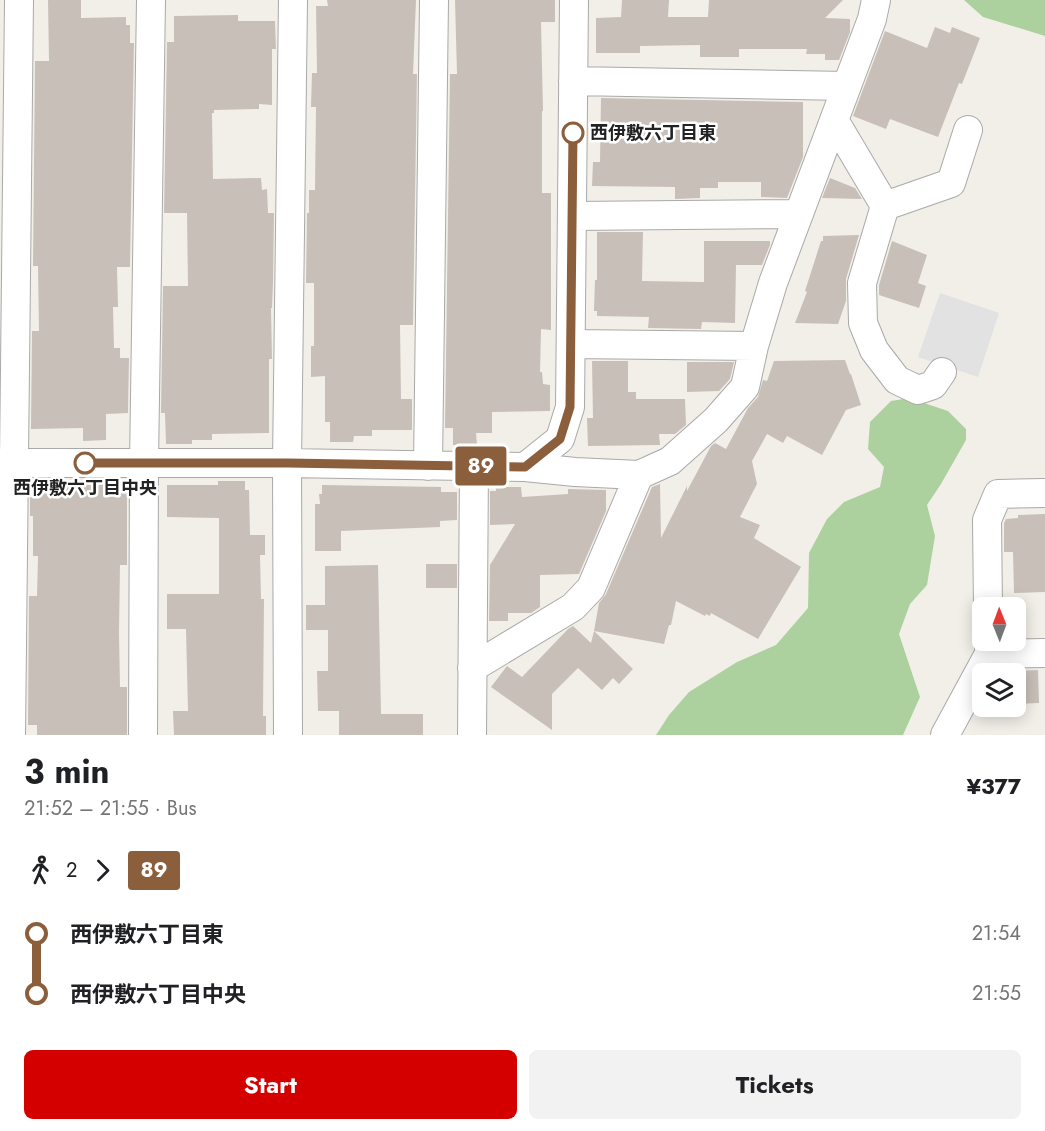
<!DOCTYPE html>
<html lang="en">
<head>
<meta charset="utf-8">
<style>
	:root { --surface:#fff; --page:#f2f2f2; --text:#202124; --muted:#757577; --accent:#d40000 }
	body { margin:0; font-family:Jost,"Noto Sans JP",sans-serif; background:var(--page); color:var(--text); height:100vh; display:flex; flex-direction:column; font-size:22px; white-space:nowrap }
	* { box-sizing:border-box; margin:0 }
	p { font-size:20px; color:var(--muted) }
	.icon { flex:none; width:33px; height:33px; fill:none; stroke:currentColor; stroke-width:2; stroke-linecap:round; stroke-linejoin:round }
	.map { position:relative; height:735px; overflow:hidden }
	.drawer { display:flex; flex-direction:column; background:var(--surface); flex:1 }
	.drawer>* { flex:none }
	.badge { padding:0 12px; border-radius:4px; font-size:21px; line-height:39px }
	.needle { width:39px; rotate:359deg }
	.tools { position:absolute; left:972px; top:597px; display:grid; gap:12px }
	.tools a { display:grid; place-items:center; width:54px; height:54px; border-radius:9px; background:var(--surface); box-shadow:0 3px 15px #0003; font-size:30px }
	.map>.badge { position:absolute; translate:-50% -50%; box-shadow:0 0 0 3px #fff }
	.legs { display:flex; align-items:center; gap:9px; height:66px; padding:0 24px; font-size:20px }
	.legs p { margin-inline-start:auto }
	.overview { display:flex; align-items:center; justify-content:space-between; height:102px; padding:0 24px }
	h1 { font-size:33px; font-weight:700; line-height:45px }
	.cta { display:flex; gap:12px; margin-top:auto; padding:12px 24px }
	.cta a { flex:1; height:69px; border-radius:9px; background:var(--accent); color:#fff; font-size:24px; font-weight:700; line-height:69px; text-align:center }
	.cta a+a { background:var(--page); color:var(--text) }
	ul { padding:0 24px; list-style:none }
	li { display:flex; align-items:center; gap:21px; height:60px; font-size:22px }
	li i { display:grid; place-items:center; width:9px; height:100%; margin:0 8px; background:currentColor }
	li i::after { content:''; width:15px; height:15px; margin:-8px; border:4px solid; border-radius:50%; background:var(--surface) }
	li p { margin-inline-start:auto }
	li:first-child i { background:linear-gradient(#0000 50%,currentColor 0) }
	li:last-child i { background:linear-gradient(currentColor 50%,#0000 0) }
	.map>svg:first-child { display:block }
</style>
</head>
<body>
<div class="map">
<svg width="1045" height="735" viewBox="0 0 1045 735">
	<rect width="100%" height="100%" fill="#f2efe9"/>
	<!-- forest -->
	<path fill="#add19e" d="M964,0H1045V36L983,17Z
		M909,398L948,411L966,429V440L941,484L927,505L935,536L927,585L910,604L899,634L920,697L903,735H656L669,715L689,692L737,662L776,645L808,608L809,553L827,519L844,502L880,487L884,467L868,449L870,422L891,401Z"/>
	<!-- parking -->
	<path fill="#e2e2e2" d="M940,293L999,313L978,377L918,357Z"/>
	<!-- building -->
	<path fill="#c7bfb8" d="M48,0H81V18L126,17V25H130V43H134L130,267H117L118,307H113L114,348H120V358H129L128,413L106,414V440L83,441V428L31,429L32,331H39L38,266H33L35,61H49Z
		M327,0H416L413,74H417L413,325H400L401,399H412V430H372V436H354L353,442H330V422H325V376L311,377V346H314V283H306L307,213H309V190H315L316,107H311L312,73H317L316,6H328Z
		M455,0H555V22H541L543,111H542V193H551V330L541,329L540,372H542L543,384L550,385V411L492,412V433H476L477,445H453V428H445L450,74H457Z
		M622,0H669L668,17H708L709,0H843L825,18L850,19V32L839,60H825V54H806L807,49H739V57H700V45L640,46V53H596V18L621,17Z
		M238,15V21H275L276,49H272V105L259,104V109L214,110V113H212L213,179L261,178L262,190L267,189L268,213H274L273,283L272,308H271L272,359H269V433L212,434V440H192V444H166L165,413H161L163,286H188L187,213H164L167,42H174V16Z
		M935,27L950,33L952,27L980,38L962,84L959,83L938,137L890,119L886,129L853,116L885,31L927,48Z
		M601,98L803,102V157L787,198L761,197V182H718V188H700V198L675,199V187L592,186L593,162H600Z
		M830,178L855,188L862,199L822,198Z
		M597,232H643L642,281L704,282V241H770V245L762,265H736L735,323L702,322L701,329L648,328L649,317L597,316V311H594L595,280H597Z
		M859,235L846,279V301L838,324L795,323L807,292L805,291L821,241H823V236Z
		M892,241L927,255L918,283L926,286L919,308L879,295V285Z
		M845,360L850,374H851L861,405L846,410L822,455L787,436L783,443L767,434L752,461L757,484L740,517L760,525L754,538L801,567L758,639L711,613L710,616L706,614L705,616L676,601L671,625H669L664,644L594,631L599,603L606,594L652,487L660,484L661,538L687,486V491L711,446L715,443L726,449L748,408L758,397L763,380L767,381L774,361Z
		M592,361H628V392H636V399H685L686,425L675,434H659L660,445L588,446L587,418H593Z
		M687,362H734L730,379L719,391L687,392Z
		M33,481L79,482V484L127,482V565H120L119,632L120,687H127V735H37V725H28L29,596H37L38,556H33V516H30V485H33Z
		M218,481H245V490H249L250,535H265V555H260L261,599H264L263,716H266V735H174L173,711H188L186,629H167V594H219V518L167,517V485H218Z
		M322,485L441,487V492H457V520L440,521V527L341,531V551H315V504H320L319,494H322Z
		M496,487H521L522,497L568,494V489L606,490V511L579,574L540,575V607L531,613H508V621H489L490,565L515,524L490,525V491H496Z
		M1045,514V592L1014,593L1013,552H1004V523L1006,519L1018,518V515Z
		M426,564H457V588H426Z
		M378,565L381,714H423V735H339V711H318L317,671H328V630H306V605H325V566Z
		M573,626L591,643L594,631L633,669L619,684L613,678L602,690L578,668L552,694V730L491,687L507,666L522,677L568,629Z
		M1038,670L1039,703L1016,704V671Z"/>
	<g fill="none" stroke-linecap="round" stroke-linejoin="round">
		<defs>
			<path id="minor" d="M573,81L847,86
				M834,120L885,206L862,283L863,323L874,350L897,380L918,390L933,385L942,372
				M885,206L951,183L968,130
				M572,216L799,214
				M571,344L754,346
				M0,463H287L525,467L575,472L639,475L670,461L716,420L745,387L754,346L773,283L872,19L876,0
				M428,466L434,0
				M525,467L560,439L570,407L574,0
				M988,608L987,520L998,494L1045,493
				M989,654L1045,653
				M472,668L573,607L591,588L639,475
				M11,735L19,0
				M143,735L144,463L151,0
				M288,735L287,463L293,0
				M472,735L474,466
				M945,735L989,654V640"/>
		</defs>
		<!-- minor casing -->
		<use href="#minor" stroke="#a9a9a9" stroke-width="30"/>
		<!-- minor -->
		<use href="#minor" stroke="#fff" stroke-width="28"/>
	</g>
	<g fill="none" stroke-linecap="round" stroke-linejoin="round">
		<defs>
			<path id="line-1" d="M85,463H288L525,467L560,439L570,407L573,133"/>
		</defs>
		<!-- line-1 casing -->
		<use href="#line-1" stroke="#fff" stroke-width="14"/>
		<!-- line-1 -->
		<use href="#line-1" stroke="#8b5e3c" stroke-width="9"/>
	</g>
	<!-- markers -->
	<g fill="#fff" stroke="#8b5e3c" stroke-width="3">
		<circle cx="573" cy="133" r="10"/>
		<circle cx="85" cy="463" r="10"/>
	</g>
	<g text-anchor="middle" stroke-width="5" stroke-linejoin="round" paint-order="stroke">
		<!-- stop labels -->
		<g font-size="18" font-weight="bold" fill="#222" stroke="#fff" text-anchor="start">
			<text x="590" y="139">西伊敷六丁目東</text>
			<text x="85" y="494" text-anchor="middle">西伊敷六丁目中央</text>
		</g>
	</g>
</svg>
<div class="tools">
<a><svg class="needle" viewBox="-14 -14 28 28"><path d="M0-13l5 13h-10z" fill="#e53935"/><path d="M0 13l5-13h-10z" fill="#757577"/></svg></a>
<a><svg class="icon" aria-label="layers" viewBox="0 0 24 24"><path d="M12 4l9 5-9 5-9-5zM3 14l9 5 9-5"/></svg></a>
</div>
<b class="badge" style="left:481px;top:466px;background:#8b5e3c;color:#fff">89</b>
</div>
<section class="drawer">
<div class="overview"><div><h1>3 min</h1><p>21:52 – 21:55 · Bus</p></div><b>¥377</b></div>
<div class="legs"><svg class="icon" aria-label="walk" viewBox="0 0 24 24"><circle cx="13" cy="4" r="2"/><path d="M13 8l-2 6 4 7M11 14l-3 7M7 12l3-4h3l4 4"/></svg>2<svg class="icon" aria-label="forward" viewBox="0 0 24 24"><path d="M9 5l7 7-7 7"/></svg><b class="badge" style="background:#8b5e3c;color:#fff">89</b></div>
<ul>
<li><i style="color:#8b5e3c"></i><b>西伊敷六丁目東</b><p>21:54</p></li>
<li><i style="color:#8b5e3c"></i><b>西伊敷六丁目中央</b><p>21:55</p></li>
</ul>
<div class="cta"><a>Start</a><a>Tickets</a></div>
</section>
</body>
</html>
